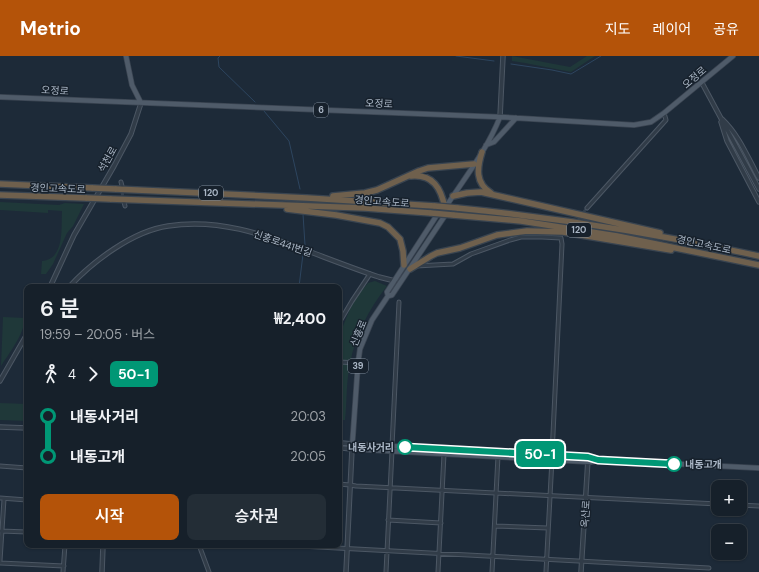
<!DOCTYPE html>
<html lang="ko">
<head>
<meta charset="utf-8">
<style>
	:root { --surface:#16202a; --page:#232d36; --text:#f1f3f6; --muted:#9ea3a8; --line:#353e47; --accent:#b45309 }
	body { margin:0; font-family:"DM Sans","Noto Sans KR",sans-serif; background:var(--page); color:var(--text); height:100vh; display:flex; flex-direction:column; font-size:15px; white-space:nowrap }
	* { box-sizing:border-box; margin:0 }
	p { font-size:13px; color:var(--muted) }
	.icon { flex:none; width:22px; height:22px; fill:none; stroke:currentColor; stroke-width:2; stroke-linecap:round; stroke-linejoin:round }
	.map { position:relative; flex:1; overflow:hidden }
	.panel { position:absolute; left:24px; top:228px; width:318px; height:264px; display:flex; flex-direction:column; background:var(--surface); border-radius:8px; box-shadow:0 1px 3px #0004,0 0 0 1px var(--line) }
	.panel>* { flex:none }
	.badge { padding:0 8px; border-radius:6px; font-size:14px; line-height:26px }
	.controls { position:absolute; left:711px; top:424px; display:grid; gap:8px }
	.controls a { display:grid; place-items:center; width:36px; height:36px; border-radius:8px; background:var(--surface); box-shadow:0 1px 3px #0004,0 0 0 1px var(--line); font-size:20px }
	.map>.badge { position:absolute; translate:-50% -50%; box-shadow:0 0 0 2px #fff }
	.legs { display:flex; align-items:center; gap:6px; height:44px; padding:0 16px; font-size:13px }
	.legs p { margin-inline-start:auto }
	.headline { display:flex; align-items:center; justify-content:space-between; height:68px; padding:0 16px }
	h1 { font-size:22px; font-weight:600; line-height:30px }
	.primary-button { display:flex; gap:8px; margin-top:auto; padding:8px 16px }
	.primary-button a { flex:1; height:46px; border-radius:8px; background:var(--accent); color:#fff; font-size:16px; font-weight:600; line-height:46px; text-align:center }
	.primary-button a+a { background:var(--page); color:var(--text) }
	ul { padding:0 16px; list-style:none }
	li { display:flex; align-items:center; gap:14px; height:40px; font-size:15px }
	li i { display:grid; place-items:center; width:6px; height:100%; margin:0 5px; background:currentColor }
	li i::after { content:''; width:10px; height:10px; margin:-5px; border:3px solid; border-radius:50%; background:var(--surface) }
	li p { margin-inline-start:auto }
	li:first-child i { background:linear-gradient(#0000 50%,currentColor 0) }
	li:last-child i { background:linear-gradient(currentColor 50%,#0000 0) }
	header { display:flex; align-items:center; gap:24px; box-sizing:border-box; height:56px; padding:0 20px; background:var(--accent); color:#fff }
	header strong { font-size:19px }
	nav { display:flex; gap:22px; margin-inline-start:auto; font-size:14px }
	.map>svg:first-child { display:block }
</style>
</head>
<body>
<header>
<strong>Metrio</strong>
<nav><a>지도</a><a>레이어</a><a>공유</a></nav>
</header>
<div class="map">
<svg width="759" height="516" viewBox="0 0 759 516">
	<rect width="100%" height="100%" fill="#1d2a38"/>
	<!-- green -->
	<path fill="#1f3839" d="M512,0L570,11L587,0H595L571,16L525,7L512,5Z
		M0,146L59,149L65,147L84,148L73,170L67,177L53,208L46,218H41L42,205C65,203 61,172 62,155L48,154V157L0,154Z
		M375,225L387,230C369,253 355,279 350,308C346,326 347,346 345,364H339V280L354,243L368,227Z
		M3,261L24,262C27,274 8,299 1,310Z
		M0,347L27,348V365L0,364Z"/>
	<g fill="none" stroke-linecap="round" stroke-linejoin="round">
		<!-- stream -->
		<path stroke="#2d455f" stroke-width="1" d="M220,0L218,2L219,11L255,46
			M456,0L494,5
			M511,8L552,14L571,18L601,0
			M264,55L289,85L300,133
			M303,158L305,189
			M299,231L303,198"/>
		<!-- minor-tunnel -->
		<path stroke="#323f4d" stroke-width="3" stroke-dasharray="3 1.5" stroke-linecap="butt" d="M122,132L123,145
			M569,173L587,152"/>
		<defs>
			<path id="minor" d="M121,126L122,130
				M124,146L125,150
				M587,152L666,64L664,57
				M416,210L453,208L471,198L510,184L521,181H542L561,182
				M339,267L352,245L370,218
				M339,306L358,307
				M392,390L399,246
				M552,399L562,188L561,182
				M0,410L27,412
				M339,428L350,429L356,430L718,448
				M0,442L27,444
				M740,449L759,450
				M388,464L441,467
				M495,470L548,472
				M1,475L27,476
				M199,489L209,516
				M281,489L709,512
				M0,505L4,443
				M0,507L64,510
				M63,516L65,489
				M386,516L392,395
				M438,516L444,398
				M492,516L498,400
				M546,516L552,403"/>
			<path id="tertiary" d="M702,27L759,133
				M500,61L503,0
				M722,63C739,79 748,102 759,122
				M721,66L727,85L759,146
				M50,231L74,179L114,110L131,78L141,47
				M69,231C93,205 133,175 168,170C218,162 262,178 308,195C332,204 355,213 379,221L395,225
				M0,325L27,278
				M0,371L27,372
				M339,389L342,392L352,393L346,516
				M339,389L342,387L353,388
				M102,516L103,489
				M581,516L588,403"/>
			<path id="primary" d="M126,0L132,29L141,47
				M0,41L500,61L634,69L651,66L664,57L733,0
				M486,89L494,86L516,62
				M445,152C464,123 487,94 500,61
				M443,155L444,161L392,239L388,240L372,264L360,293L358,307L352,393L591,406L598,404
				M388,240L387,236L437,159L440,157
				M353,388L588,401L598,404L759,412"/>
			<path id="motorway" d="M482,96C477,112 475,127 491,137
				M411,120C433,118 441,132 445,152
				M0,128L93,132
				M115,133L307,142L435,150
				M0,139L87,142
				M333,140L365,137L377,134L419,115L428,112L474,108
				M453,140L467,137L481,136L660,177
				M110,143L365,152L431,157
				M457,152C559,162 659,178 759,200
				M287,153L336,159L380,167L388,171L400,183L403,195L404,209
				M453,159L521,165L617,180L759,209
				M410,213L431,200L437,197L460,192L497,179L527,175L563,176L671,194"/>
		</defs>
		<!-- minor casing -->
		<use href="#minor" stroke="#4c5764" stroke-width="5"/>
		<!-- tertiary casing -->
		<use href="#tertiary" stroke="#4c5764" stroke-width="5.5"/>
		<!-- primary casing -->
		<use href="#primary" stroke="#3b4552" stroke-width="6"/>
		<!-- motorway casing -->
		<use href="#motorway" stroke="#394450" stroke-width="8"/>
		<!-- minor -->
		<use href="#minor" stroke="#313c48" stroke-width="3"/>
		<!-- tertiary -->
		<use href="#tertiary" stroke="#313c48" stroke-width="3.5"/>
		<!-- primary -->
		<use href="#primary" stroke="#4f5b69" stroke-width="4.5"/>
		<!-- motorway -->
		<use href="#motorway" stroke="#6f604d" stroke-width="5.5"/>
		<defs>
			<path id="motorway-bridge" d="M93,132L115,133
				M87,142L110,143
				M435,150L457,152
				M431,157L453,159"/>
		</defs>
		<!-- motorway-bridge casing -->
		<use href="#motorway-bridge" stroke="#394450" stroke-width="8" stroke-linecap="butt"/>
		<!-- motorway-bridge -->
		<use href="#motorway-bridge" stroke="#6f604d" stroke-width="5.5"/>
	</g>
	<g fill="none" stroke-linecap="round" stroke-linejoin="round">
		<defs>
			<path id="line-1" d="M405,391L588,401L598,404L674,408"/>
		</defs>
		<!-- line-1 casing -->
		<use href="#line-1" stroke="#fff" stroke-width="9"/>
		<!-- line-1 -->
		<use href="#line-1" stroke="#009775" stroke-width="6"/>
	</g>
	<!-- markers -->
	<g fill="#fff" stroke="#009775" stroke-width="2">
		<circle cx="405" cy="391" r="7"/>
		<circle cx="674" cy="408" r="7"/>
	</g>
	<g text-anchor="middle" stroke-width="3" stroke-linejoin="round" paint-order="stroke">
		<!-- shield labels -->
		<g fill="#17212c" stroke="#7f8a98" stroke-width="1">
			<rect x="314" y="47" width="14" height="14" rx="3"/>
			<rect x="199" y="130" width="24" height="14" rx="3"/>
			<rect x="567" y="167" width="24" height="14" rx="3"/>
			<rect x="348" y="303" width="20" height="14" rx="3"/>
		</g>
		<g font-size="9" font-weight="bold" fill="#abb7c6">
			<text x="321" y="57">6</text>
			<text x="211" y="140">120</text>
			<text x="579" y="177">120</text>
			<text x="358" y="313">39</text>
		</g>
		<!-- street labels -->
		<g font-size="10" fill="#abb7c6" stroke="#17212c">
			<text transform="translate(694 21) rotate(-40)" y="4">오정로</text>
			<text transform="translate(55 34) rotate(3)" y="4">오정로</text>
			<text transform="translate(379 47) rotate(2)" y="4">오정로</text>
			<text transform="translate(107 103) rotate(-61)" y="4">석천로</text>
			<text transform="translate(58 132) rotate(2)" y="4">경인고속도로</text>
			<text transform="translate(382 145) rotate(4)" y="4">경인고속도로</text>
			<text transform="translate(283 187) rotate(19)" y="4">신흥로441번길</text>
			<text transform="translate(704 188) rotate(12)" y="4">경인고속도로</text>
			<text transform="translate(358 277) rotate(-68)" y="4">신흥로</text>
			<text transform="translate(585 458) rotate(-87)" y="4">옥산로</text>
		</g>
		<!-- stop labels -->
		<g font-size="10" font-weight="bold" fill="#abb7c6" stroke="#17212c" text-anchor="end">
			<text x="394" y="395">내동사거리</text>
			<text x="685" y="412" text-anchor="start">내동고개</text>
		</g>
	</g>
</svg>
<div class="controls">
<a>+</a>
<a>−</a>
</div>
<b class="badge" style="left:540px;top:398px;background:#009775;color:#fff">50-1</b>
<section class="panel">
<div class="headline"><div><h1>6 분</h1><p>19:59 – 20:05 · 버스</p></div><b>₩2,400</b></div>
<div class="legs"><svg class="icon" aria-label="walk" viewBox="0 0 24 24"><circle cx="13" cy="4" r="2"/><path d="M13 8l-2 6 4 7M11 14l-3 7M7 12l3-4h3l4 4"/></svg>4<svg class="icon" aria-label="forward" viewBox="0 0 24 24"><path d="M9 5l7 7-7 7"/></svg><b class="badge" style="background:#009775;color:#fff">50-1</b></div>
<ul>
<li><i style="color:#009775"></i><b>내동사거리</b><p>20:03</p></li>
<li><i style="color:#009775"></i><b>내동고개</b><p>20:05</p></li>
</ul>
<div class="primary-button"><a>시작</a><a>승차권</a></div>
</section>
</div>
</body>
</html>
